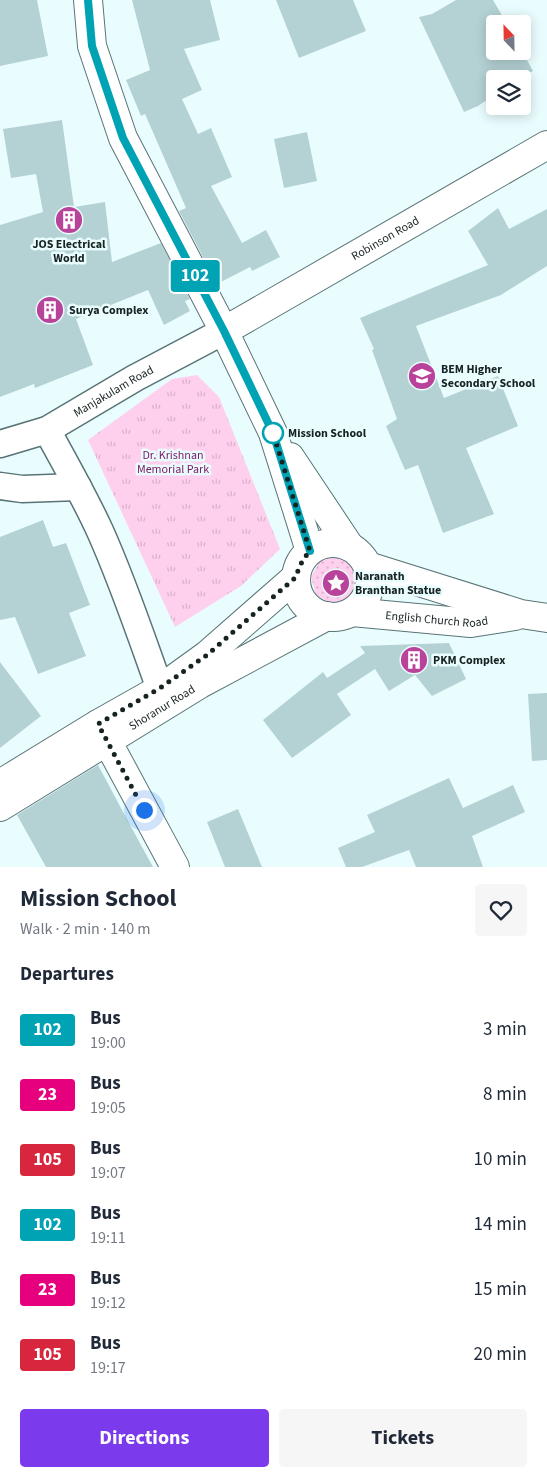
<!DOCTYPE html>
<html lang="en">
<head>
<meta charset="utf-8">
<style>
	:root { --surface:#fff; --page:#f6f6f7; --text:#1f2937; --muted:#747a83; --accent:#7c3aed }
	body { margin:0; font-family:"Source Sans 3",sans-serif; background:var(--page); color:var(--text); height:100vh; display:flex; flex-direction:column; font-size:19px; white-space:nowrap }
	* { box-sizing:border-box; margin:0 }
	p { font-size:16px; color:var(--muted) }
	.icon { flex:none; width:28px; height:28px; fill:none; stroke:currentColor; stroke-width:2; stroke-linecap:round; stroke-linejoin:round }
	.map { position:relative; height:867px; overflow:hidden }
	.side { display:flex; flex-direction:column; background:var(--surface); flex:1 }
	.side>* { flex:none }
	.badge { padding:0 10px; border-radius:4px; font-size:18px; line-height:32px }
	.needle { width:32px; rotate:338deg }
	.controls { position:absolute; left:486px; top:15px; display:grid; gap:10px }
	.controls a { display:grid; place-items:center; width:45px; height:45px; border-radius:5px; background:var(--surface); box-shadow:0 2px 12px #0003; font-size:25px }
	.you { position:absolute; width:25px; height:25px; margin:-12px; border:4px solid #fff; border-radius:50%; background:#1a73e8; box-shadow:0 0 0 8px #1a73e833 }
	.map>.badge { position:absolute; translate:-50% -50%; box-shadow:0 0 0 2px #fff }
	h2 { padding:0 20px; font-size:19px; line-height:45px }
	.round { display:grid; place-items:center; flex:none; width:52px; height:52px; border-radius:5px; background:var(--page) }
	.overview { display:flex; align-items:center; justify-content:space-between; height:85px; padding:0 20px }
	h1 { font-size:24px; font-weight:700; line-height:38px }
	.button { display:flex; gap:10px; margin-top:auto; padding:10px 20px }
	.button a { flex:1; height:58px; border-radius:5px; background:var(--accent); color:#fff; font-size:20px; font-weight:700; line-height:58px; text-align:center }
	.button a+a { background:var(--page); color:var(--text) }
	ul { padding:0; list-style:none }
	li { display:flex; align-items:center; gap:15px; height:65px; padding:0 20px }
	li div { flex:1 }
	li b { display:block; font-size:19px }
	li em { font-style:normal }
	li .badge { min-width:55px; font-weight:700; text-align:center }
	.map>svg:first-child { display:block }
</style>
</head>
<body>
<div class="map">
<svg width="547" height="867" viewBox="0 0 547 867">
	<defs>
		<pattern id="grass-dots" width="8" height="8" patternUnits="userSpaceOnUse" patternTransform="scale(1.25)"><rect width="8" height="8" fill="#ffcfee"/><path d="M2 2h.1M6 6h.1" fill="none" stroke="#dab1cc" stroke-width="1.8" stroke-linecap="round"/></pattern>
		<pattern id="park-tufts" width="24" height="20" patternUnits="userSpaceOnUse" patternTransform="scale(1.25)"><rect width="24" height="20" fill="#ffcfee"/><path d="M3 7l-1-3M5 7V3M7 7l1-3M15 17l-1-3M17 17v-4M19 17l1-3" fill="none" stroke="#dab1cc"/></pattern>
	</defs>
	<rect width="100%" height="100%" fill="#eafdfe"/>
	<!-- grass -->
	<path fill="url(#grass-dots)" d="M338,556L354,565L358,583L349,599L332,604L316,595L311,577L320,561Z"/>
	<!-- park -->
	<path fill="url(#park-tufts)" d="M197,375L219,397L280,549L241,586L175,627L88,440L172,379Z"/>
	<!-- building -->
	<path fill="#b4d2d4" d="M0,0H37L48,56L0,66Z
		M132,0H210L220,40L184,49L202,90L182,99L198,134L211,128L232,177L211,186L242,243L266,230L280,257L252,271L250,267L217,284L179,211L186,208L145,114L141,116L126,80L150,70Z
		M276,0H353L366,31L299,58Z
		M456,0H493L507,24H495V51H522L533,71L519,79H495V94L478,106L464,112L419,17L432,14Z
		M62,120L74,207L105,202L112,262L161,243L190,299L185,301L190,311L164,325L148,290L76,319L93,365L35,388L34,384L0,397V225L43,212L36,174L11,178L3,129Z
		M307,132L317,181L284,188L274,139Z
		M498,208L509,229L547,209V266L501,295L416,326L444,398L498,376L518,426L466,448L494,514L443,533L418,465L405,470L386,426L397,419L372,350L374,349L360,318L488,265L468,231Z
		M43,520L53,547L66,543L90,605L69,613L86,656L38,674L15,617L0,620V537Z
		M449,643L466,679L432,696L415,675L389,691L375,669L337,694L351,715L292,758L263,720L323,672L327,678L365,653L360,646Z
		M0,662L41,716L0,748Z
		M547,693V760L532,761L528,694Z
		M98,765L129,823L153,867H46L17,815Z
		M449,778L463,808L513,785L525,812L472,836L483,867H416L409,850L362,867H346L338,848L375,832L367,815Z
		M238,809L262,867H225L207,822Z"/>
	<g fill="none" stroke-linecap="round" stroke-linejoin="round">
		<defs>
			<g id="minor">
				<path d="M47,430C65,463 84,496 100,531C123,582 141,636 160,689"/>
				<path id="s1" d="M0,444L47,430L135,378L224,331"/>
				<path d="M0,486L22,489L78,487"/>
			</g>
			<g id="tertiary">
				<path id="s2" d="M224,331L547,145"/>
				<path d="M98,724L175,867"/>
			</g>
			<g id="secondary">
				<path d="M88,0L92,46L123,138L224,331L273,433L310,551"/>
				<path d="M290,457L350,547"/>
				<circle cx="333" cy="580" r="37"/>
				<path d="M368,566L521,614L547,618"/>
				<path id="s3" d="M352,612L471,623L515,616"/>
				<path d="M0,784L98,724L160,689L207,655L296,577"/>
				<path id="s4" d="M0,807L200,684L327,616"/>
			</g>
		</defs>
		<!-- minor casing -->
		<use href="#minor" stroke="#587476" stroke-width="29"/>
		<!-- tertiary casing -->
		<use href="#tertiary" stroke="#587476" stroke-width="30"/>
		<!-- secondary casing -->
		<use href="#secondary" stroke="#587476" stroke-width="30"/>
		<!-- minor -->
		<use href="#minor" stroke="#fff" stroke-width="26"/>
		<!-- tertiary -->
		<use href="#tertiary" stroke="#fff" stroke-width="28"/>
		<!-- secondary -->
		<use href="#secondary" stroke="#fff" stroke-width="28"/>
	</g>
	<g fill="none" stroke-linecap="round" stroke-linejoin="round">
		<defs>
			<path id="line" d="M88,0L92,46L123,138L224,331L273,433L310,551"/>
		</defs>
		<!-- line casing -->
		<use href="#line" stroke="#fff" stroke-width="11"/>
		<!-- line -->
		<use href="#line" stroke="#00a3b4" stroke-width="8"/>
		<!-- walk -->
		<path stroke="#172223" stroke-width="5" stroke-dasharray="0 9" d="M144,810L98,724L160,688L207,655L296,577C299,566 303,559 310,551L273,433"/>
	</g>
	<!-- icons -->
	<defs>
		<symbol id="building-disc" viewBox="-11 -11 22 22"><circle r="9.5" fill="#b9439b" stroke="#eafdfe"/><path d="M-4-6H4V6H1V3H-1V6H-4ZM-2.5-4.3h1.7v1.8h-1.7ZM.8-4.3h1.7v1.8H.8ZM-2.5-1h1.7V.8h-1.7ZM.8-1h1.7V.8H.8Z" fill="#fff"/></symbol>
		<symbol id="school-disc" viewBox="-11 -11 22 22"><circle r="9.5" fill="#b9439b" stroke="#eafdfe"/><path d="M0-5L7-2L0 1L-7-2ZM-4 1L0 2.5L4 1V4Q0 6-4 4Z" fill="#fff"/></symbol>
		<symbol id="sight-disc" viewBox="-11 -11 22 22"><circle r="9.5" fill="#b9439b" stroke="#eafdfe"/><path d="M0-6L1.8-2.2L6-1.7L2.9 1.2L3.7 5.4L0 3.3L-3.7 5.4L-2.9 1.2L-6-1.7L-1.8-2.2Z" fill="#fff"/></symbol>
	</defs>
	<g fill-rule="evenodd">
		<use href="#building-disc" x="53" y="204" width="32" height="32"/>
		<use href="#building-disc" x="34" y="294" width="32" height="32"/>
		<use href="#school-disc" x="406" y="360" width="32" height="32"/>
		<use href="#sight-disc" x="320" y="567" width="32" height="32"/>
		<use href="#building-disc" x="398" y="644" width="32" height="32"/>
	</g>
	<!-- markers -->
	<circle fill="#fff" stroke="#00a3b4" stroke-width="2.5" cx="273" cy="433" r="10"/>
	<g text-anchor="middle" stroke-width="5" stroke-linejoin="round" paint-order="stroke">
		<!-- street labels -->
		<g font-size="12" fill="#172223" stroke="#eafdfe">
			<text dy="4" stroke="none"><textPath href="#s2" startOffset="186">Robinson Road</textPath></text>
			<text dy="4" stroke="none"><textPath href="#s1" startOffset="126">Manjakulam Road</textPath></text>
			<text dy="4" stroke="none"><textPath href="#s3" startOffset="85">English Church Road</textPath></text>
			<text dy="4" stroke="none"><textPath href="#s4" startOffset="190">Shoranur Road</textPath></text>
		</g>
		<!-- poi labels -->
		<g font-size="12" font-weight="bold" fill="#172223" stroke="#eafdfe" text-anchor="start">
			<text x="69" y="248" text-anchor="middle">JOS Electrical<tspan x="69" dy="14">World</tspan></text>
			<text x="69" y="314">Surya Complex</text>
			<text x="441" y="373">BEM Higher<tspan x="441" dy="14">Secondary School</tspan></text>
			<text x="355" y="580">Naranath<tspan x="355" dy="14">Branthan Statue</tspan></text>
			<text x="433" y="664">PKM Complex</text>
		</g>
		<!-- stop labels -->
		<g font-size="12" font-weight="bold" fill="#172223" stroke="#eafdfe" text-anchor="start">
			<text x="288" y="437">Mission School</text>
		</g>
		<!-- park labels -->
		<g font-size="12" fill="#791863" stroke="#eafdfe">
			<text x="173" y="459">Dr. Krishnan<tspan x="173" dy="14">Memorial Park</tspan></text>
		</g>
	</g>
</svg>
<div class="controls">
<a><svg class="needle" viewBox="-14 -14 28 28"><path d="M0-13l5 13h-10z" fill="#e53935"/><path d="M0 13l5-13h-10z" fill="#747a83"/></svg></a>
<a><svg class="icon" aria-label="layers" viewBox="0 0 24 24"><path d="M12 4l9 5-9 5-9-5zM3 14l9 5 9-5"/></svg></a>
</div>
<div class="you" style="left:144px;top:810px"></div>
<b class="badge" style="left:195px;top:276px;background:#00a3b4;color:#fff">102</b>
</div>
<section class="side">
<div class="overview"><div><h1>Mission School</h1><p>Walk · 2 min · 140 m</p></div><a class="round"><svg class="icon" aria-label="heart" viewBox="0 0 24 24"><path d="M12 20l-8-8c-3-5 5-10 8-4 3-6 11-1 8 4z"/></svg></a></div>
<h2>Departures</h2>
<ul>
<li><span class="badge" style="background:#00a3b4;color:#fff">102</span><div><b>Bus</b><p>19:00</p></div><em>3 min</em></li>
<li><span class="badge" style="background:#e6007e;color:#fff">23</span><div><b>Bus</b><p>19:05</p></div><em>8 min</em></li>
<li><span class="badge" style="background:#d7263d;color:#fff">105</span><div><b>Bus</b><p>19:07</p></div><em>10 min</em></li>
<li><span class="badge" style="background:#00a3b4;color:#fff">102</span><div><b>Bus</b><p>19:11</p></div><em>14 min</em></li>
<li><span class="badge" style="background:#e6007e;color:#fff">23</span><div><b>Bus</b><p>19:12</p></div><em>15 min</em></li>
<li><span class="badge" style="background:#d7263d;color:#fff">105</span><div><b>Bus</b><p>19:17</p></div><em>20 min</em></li>
</ul>
<div class="button"><a>Directions</a><a>Tickets</a></div>
</section>
</body>
</html>
